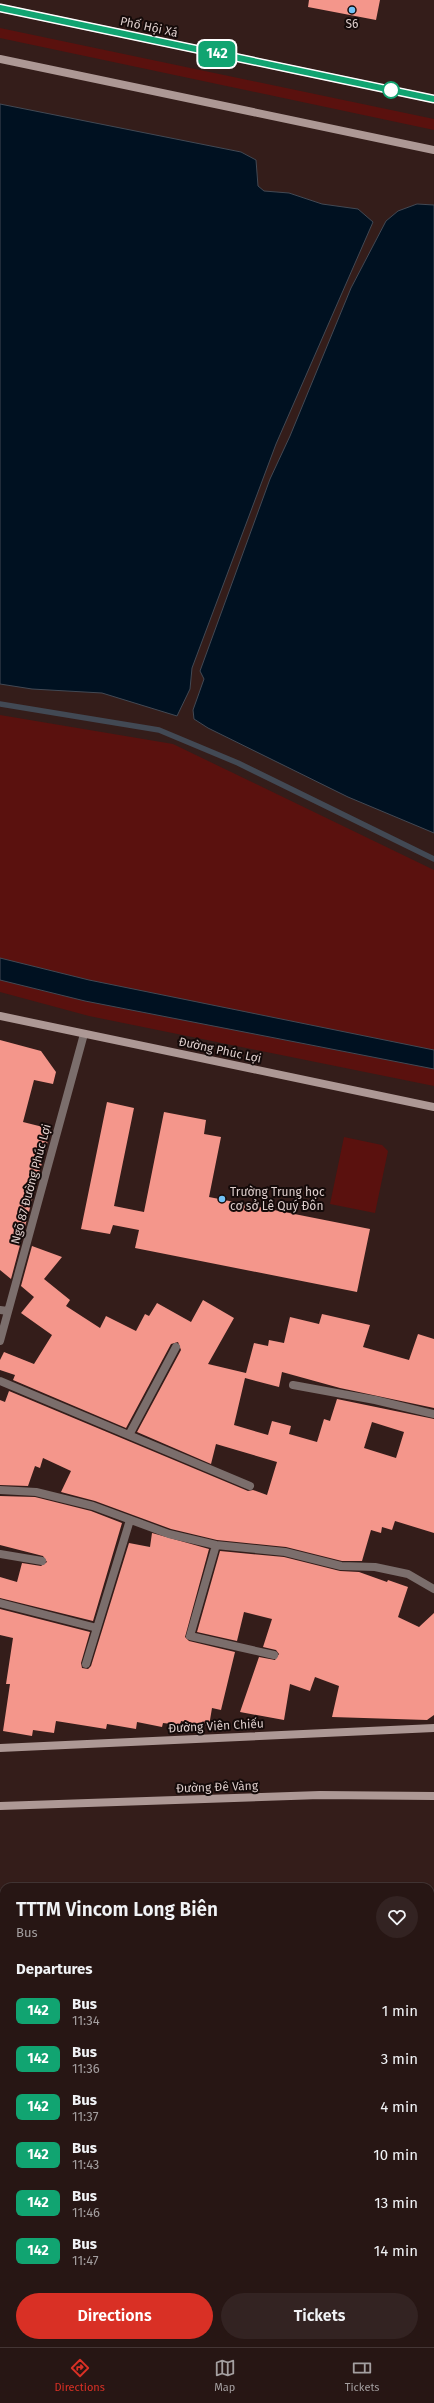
<!DOCTYPE html>
<html lang="en">
<head>
<meta charset="utf-8">
<style>
	:root { --surface:#271614; --page:#332322; --text:#f1f3f6; --muted:#a49fa0; --line:#433534; --accent:#d93025 }
	body { margin:0; font-family:"Fira Sans",sans-serif; background:var(--page); color:var(--text); height:100vh; display:flex; flex-direction:column; font-size:15px; white-space:nowrap }
	* { box-sizing:border-box; margin:0 }
	p { font-size:13px; color:var(--muted) }
	.icon { flex:none; width:22px; height:22px; fill:none; stroke:currentColor; stroke-width:2; stroke-linecap:round; stroke-linejoin:round }
	.map { position:relative; flex:1; overflow:hidden }
	.sheet { position:absolute; left:0px; top:1883px; width:434px; height:464px; display:flex; flex-direction:column; background:var(--surface); border-radius:12px 12px 0 0; box-shadow:0 1px 3px #0004,0 0 0 1px var(--line) }
	.sheet>* { flex:none }
	.badge { padding:0 8px; border-radius:6px; font-size:14px; line-height:26px }
	.map>.badge { position:absolute; translate:-50% -50%; box-shadow:0 0 0 2px #fff }
	h2 { padding:0 16px; font-size:15px; line-height:36px }
	.round { display:grid; place-items:center; flex:none; width:42px; height:42px; border-radius:21px; background:var(--page) }
	.summary { display:flex; align-items:center; justify-content:space-between; height:68px; padding:0 16px }
	h1 { font-size:19px; font-weight:600; line-height:30px }
	.primary-button { display:flex; gap:8px; margin-top:auto; padding:8px 16px }
	.primary-button a { flex:1; height:46px; border-radius:24px; background:var(--accent); color:#fff; font-size:16px; font-weight:600; line-height:46px; text-align:center }
	.primary-button a+a { background:var(--page); color:var(--text) }
	ul { padding:0; list-style:none }
	li { display:flex; align-items:center; gap:12px; height:48px; padding:0 16px }
	li div { flex:1 }
	li b { display:block; font-size:15px }
	li em { font-style:normal }
	li .badge { min-width:44px; font-weight:700; text-align:center }
	.tab-bar { display:flex; justify-content:space-around; align-items:center; height:56px; border-top:1px solid var(--line); background:var(--surface); font-size:11px; color:var(--muted) }
	.tab-bar a { display:grid; justify-items:center; gap:2px }
	.tab-bar .active { color:var(--accent) }
	.map>svg:first-child { display:block }
</style>
</head>
<body>
<div class="map">
<svg width="434" height="2347" viewBox="0 0 434 2347">
	<rect width="100%" height="100%" fill="#341d1a"/>
	<!-- green -->
	<path fill="#5a110e" d="M0,28L434,119V130L0,38Z
		M0,715L173,744L434,870V1086L89,1016L0,992Z
		M344,1137L382,1145L388,1151L375,1213L330,1204Z
		M0,2168L4,2169V2343H430V2184L434,2186V2347H0Z"/>
	<!-- water -->
	<path fill="#001121" stroke="#424954" d="M0,104L241,152L256,160L258,186L264,191L289,193L322,204L358,209L373,222L276,444L192,668L190,689L177,716L102,693L32,689L0,684Z
		M417,204L434,205V833L348,797L208,728L194,719L193,710L204,679L200,671L270,479L290,436L351,288L386,221L398,211Z
		M0,958L89,980L434,1050V1069L85,1001L0,980Z
		M430,1938L434,1939V2114L430,2121Z
		M4,1992V2146L0,2145V2007Z"/>
	<g fill="none" stroke-linecap="round" stroke-linejoin="round">
		<!-- stream -->
		<path stroke="#424954" stroke-width="5.5" d="M0,704L159,730L238,763L434,859"/>
	</g>
	<!-- building -->
	<path fill="#f4968b" fill-rule="evenodd" d="M309,0H380L376,20L308,7Z
		M0,1040L41,1051L56,1072L53,1084L34,1080L23,1122L51,1129L11,1279L0,1270Z
		M107,1102L134,1108L114,1206L144,1212L164,1112L206,1120L204,1134L221,1137L209,1197L370,1229L357,1292L135,1248L139,1230L113,1225L110,1234L81,1229Z
		M32,1246L62,1257L44,1279L70,1300L66,1306L100,1328L106,1316L136,1331L145,1314L149,1316L157,1303L191,1322L203,1300L234,1318L208,1364L246,1373L254,1343L268,1346L269,1340L284,1343L290,1317L319,1324L322,1314L370,1325L363,1347L409,1360L418,1334L434,1339V1408L340,1388L282,1372L279,1387L245,1378L234,1425L268,1435L272,1421L291,1426L289,1434L317,1442L324,1419L330,1421L337,1399L434,1419V1533L395,1521L392,1530L382,1527L381,1533L371,1530L362,1561H342L286,1547L217,1540L171,1529L95,1501L61,1492L71,1471L43,1458L40,1468L35,1466L28,1486L0,1485V1400L5,1402L9,1391L248,1491L253,1490L267,1495L277,1462L216,1444L211,1464L137,1432L181,1350L178,1342L171,1344L126,1428L13,1380L15,1375L0,1370V1360L4,1352L34,1364L52,1335L21,1313L34,1297L21,1286ZM372,1422L404,1432L396,1458L364,1448Z
		M0,1496L35,1497L91,1511L122,1523L93,1621L0,1598V1577L17,1582L22,1563L41,1566L47,1562L43,1556L0,1545Z
		M152,1533L209,1549L185,1637L189,1641L235,1652L221,1710L212,1708L209,1726L181,1721L180,1725L163,1723L162,1727L137,1722L136,1729L107,1724L106,1729L56,1721L54,1733L33,1730L32,1736L3,1731L10,1684H6L13,1638L0,1635V1609L90,1632L81,1663L82,1668L88,1669L91,1666L129,1543L150,1547Z
		M220,1551L284,1557L340,1571L359,1572L387,1582L388,1580L408,1587L398,1617L419,1627L434,1613V1715L427,1720L332,1717L339,1686L315,1677L310,1691L290,1684L284,1720L240,1712L259,1657L275,1660L279,1654L276,1650L263,1647L272,1619L244,1612L237,1641L197,1632Z"/>
	<g fill="none" stroke-linecap="round" stroke-linejoin="round">
		<!-- street -->
		<path stroke="#7b6e6c" stroke-width="8" d="M0,1310L8,1311
			M0,1341L84,1034
			M0,1381L250,1486
			M293,1385L375,1400L434,1414
			M129,1435L176,1347
			M0,1490L36,1492L93,1506L169,1534L216,1545L285,1552L341,1566L375,1567L408,1574L434,1589
			M216,1545L190,1636L274,1655
			M0,1554L42,1561
			M0,1603L97,1628
			M86,1664L130,1520
			M430,2205L434,2198
			M0,2267L4,2269
			M175,2343L184,2347
			M263,2347L267,2343"/>
		<!-- secondary -->
		<path stroke="#ad9895" stroke-width="8" d="M0,8L434,99
			M0,59L434,150
			M0,1016L434,1107
			M0,1748L434,1728
			M0,1806L320,1795L434,1796"/>
	</g>
	<g fill="none" stroke-linecap="round" stroke-linejoin="round">
		<defs>
			<path id="line" d="M0,8L434,99"/>
		</defs>
		<!-- line casing -->
		<use href="#line" stroke="#fff" stroke-width="9"/>
		<!-- line -->
		<use href="#line" stroke="#11a471" stroke-width="6"/>
	</g>
	<!-- markers -->
	<g fill="#72c1f5" stroke="#140a09" stroke-width="1.5">
		<circle cx="352" cy="10" r="4"/>
		<circle cx="222" cy="1199" r="4"/>
	</g>
	<circle fill="#fff" stroke="#11a471" stroke-width="2" cx="391" cy="90" r="8"/>
	<g text-anchor="middle" stroke-width="4" stroke-linejoin="round" paint-order="stroke">
		<!-- poi labels -->
		<g font-size="12" fill="#ddcdcb" stroke="#140a09">
			<text x="352" y="28">S6</text>
			<text x="230" y="1196" text-anchor="start">Trường Trung học<tspan x="230" dy="14">cơ sở Lê Quý Đôn</tspan></text>
		</g>
		<!-- street labels -->
		<g font-size="12" fill="#ddcdcb" stroke="#140a09">
			<text transform="translate(149 27) rotate(12)" y="4">Phố Hội Xá</text>
			<text transform="translate(220 1050) rotate(12)" y="4">Đường Phúc Lợi</text>
			<text transform="translate(31 1184) rotate(-75)" y="4">Ngõ 87 Đường Phúc Lợi</text>
			<text transform="translate(216 1726) rotate(-3)" y="4">Đường Viên Chiếu</text>
			<text transform="translate(217 1787) rotate(-2)" y="4">Đường Đê Vàng</text>
		</g>
	</g>
</svg>
<b class="badge" style="left:217px;top:54px;background:#11a471;color:#fff">142</b>
<section class="sheet">
<div class="summary"><div><h1>TTTM Vincom Long Biên</h1><p>Bus</p></div><a class="round"><svg class="icon" aria-label="heart" viewBox="0 0 24 24"><path d="M12 20l-8-8c-3-5 5-10 8-4 3-6 11-1 8 4z"/></svg></a></div>
<h2>Departures</h2>
<ul>
<li><span class="badge" style="background:#11a471;color:#fff">142</span><div><b>Bus</b><p>11:34</p></div><em>1 min</em></li>
<li><span class="badge" style="background:#11a471;color:#fff">142</span><div><b>Bus</b><p>11:36</p></div><em>3 min</em></li>
<li><span class="badge" style="background:#11a471;color:#fff">142</span><div><b>Bus</b><p>11:37</p></div><em>4 min</em></li>
<li><span class="badge" style="background:#11a471;color:#fff">142</span><div><b>Bus</b><p>11:43</p></div><em>10 min</em></li>
<li><span class="badge" style="background:#11a471;color:#fff">142</span><div><b>Bus</b><p>11:46</p></div><em>13 min</em></li>
<li><span class="badge" style="background:#11a471;color:#fff">142</span><div><b>Bus</b><p>11:47</p></div><em>14 min</em></li>
</ul>
<div class="primary-button"><a>Directions</a><a>Tickets</a></div>
</section>
</div>
<nav class="tab-bar">
<a class="active"><svg class="icon" aria-label="directions" viewBox="0 0 24 24"><path d="M12 3l9 9-9 9-9-9zM9 14v-3h6M13 9l2 2-2 2"/></svg>Directions</a>
<a><svg class="icon" aria-label="map" viewBox="0 0 24 24"><path d="M3 6l6-2 6 2 6-2v14l-6 2-6-2-6 2zM9 4v14M15 6v14"/></svg>Map</a>
<a><svg class="icon" aria-label="tickets" viewBox="0 0 24 24"><path d="M3 7h18v10H3zM15 7v10"/></svg>Tickets</a>
</nav>
</body>
</html>
